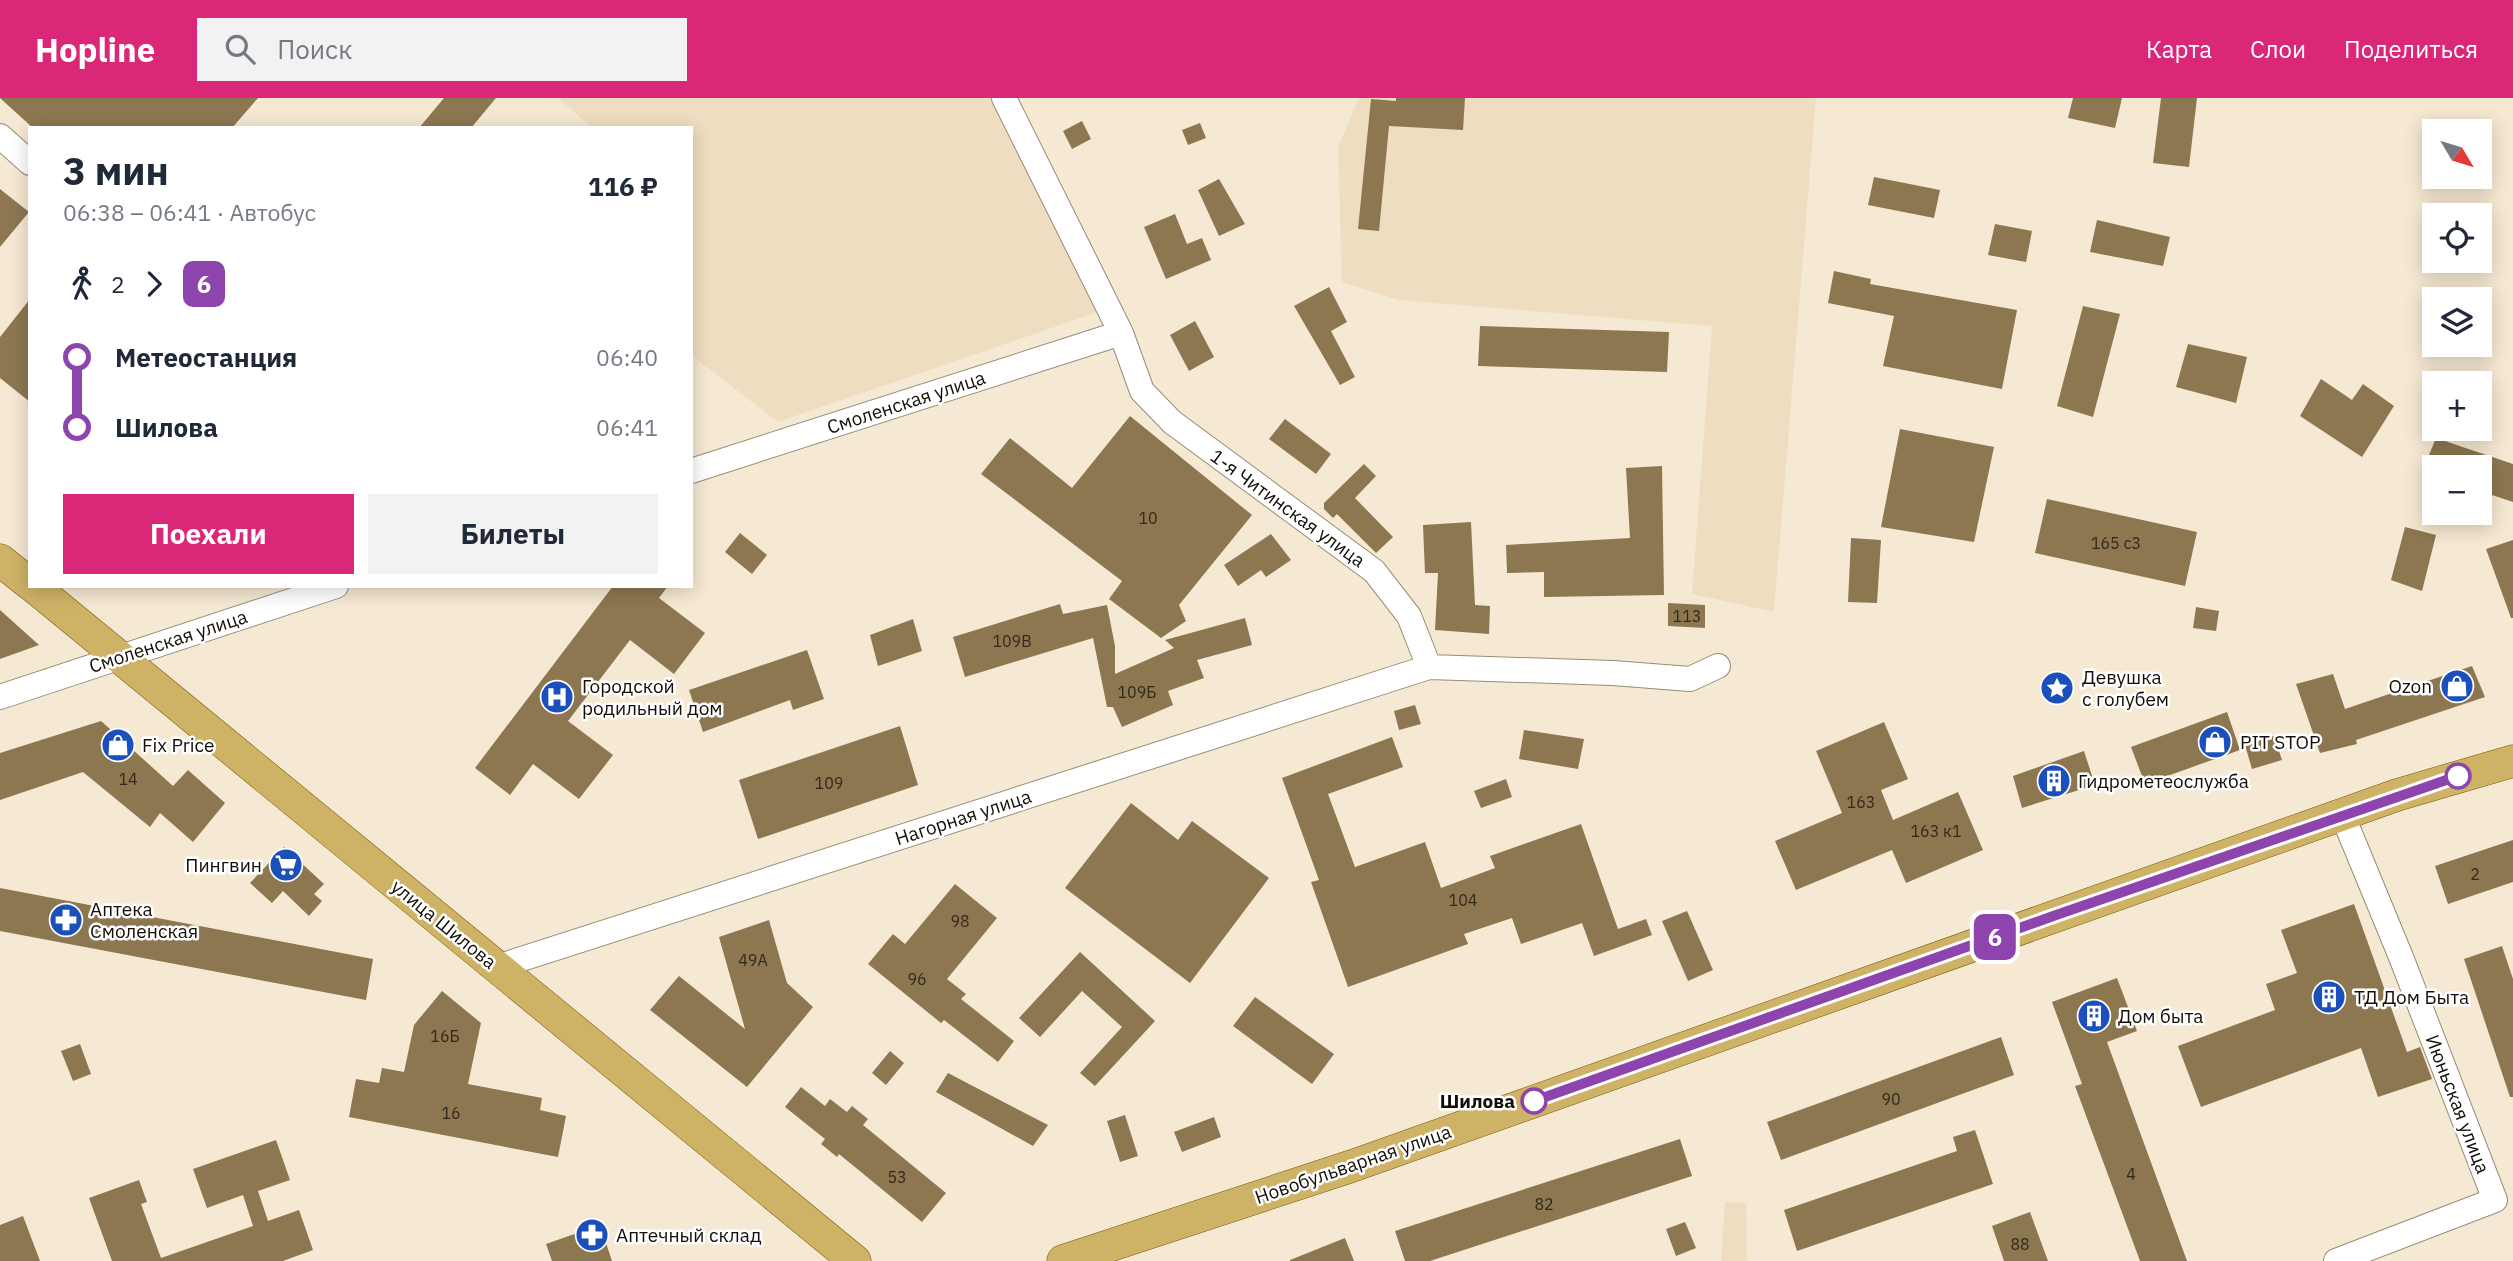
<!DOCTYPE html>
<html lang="ru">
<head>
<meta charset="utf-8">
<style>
	:root { --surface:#fff; --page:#f2f2f3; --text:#1f2937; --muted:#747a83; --accent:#db2777 }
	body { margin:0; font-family:"IBM Plex Sans",sans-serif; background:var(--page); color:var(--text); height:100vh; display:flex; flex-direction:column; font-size:26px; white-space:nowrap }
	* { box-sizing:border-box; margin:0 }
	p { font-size:23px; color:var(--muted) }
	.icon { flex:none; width:38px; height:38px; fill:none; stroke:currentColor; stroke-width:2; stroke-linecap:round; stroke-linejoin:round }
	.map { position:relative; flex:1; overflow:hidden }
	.details { position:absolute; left:28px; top:28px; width:665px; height:462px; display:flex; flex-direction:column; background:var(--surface); border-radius:0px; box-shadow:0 4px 18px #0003 }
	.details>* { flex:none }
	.badge { padding:0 14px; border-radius:10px; font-size:24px; line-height:46px }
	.needle { width:46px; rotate:128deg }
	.tools { position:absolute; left:2422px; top:21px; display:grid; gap:14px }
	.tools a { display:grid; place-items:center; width:70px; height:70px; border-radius:0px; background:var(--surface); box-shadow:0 4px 18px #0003; font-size:35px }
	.map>.badge { position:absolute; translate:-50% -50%; box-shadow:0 0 0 4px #fff }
	.legs { display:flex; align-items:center; gap:10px; height:77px; padding:0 35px; font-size:23px }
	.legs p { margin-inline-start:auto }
	.summary { display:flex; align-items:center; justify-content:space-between; height:119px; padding:0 35px }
	h1 { font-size:38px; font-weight:800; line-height:52px }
	.primary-button { display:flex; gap:14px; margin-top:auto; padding:14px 35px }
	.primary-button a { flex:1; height:80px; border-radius:0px; background:var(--accent); color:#fff; font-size:28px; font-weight:800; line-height:80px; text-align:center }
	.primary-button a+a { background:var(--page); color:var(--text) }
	ul { padding:0 35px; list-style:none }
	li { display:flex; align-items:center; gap:24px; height:70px; font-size:26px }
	li i { display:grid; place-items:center; width:10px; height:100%; margin:0 9px; background:currentColor }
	li i::after { content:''; width:18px; height:18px; margin:-9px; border:5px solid; border-radius:50%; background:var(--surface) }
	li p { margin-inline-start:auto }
	li:first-child i { background:linear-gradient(#0000 50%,currentColor 0) }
	li:last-child i { background:linear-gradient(currentColor 50%,#0000 0) }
	header { display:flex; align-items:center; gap:42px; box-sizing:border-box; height:98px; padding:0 35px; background:var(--accent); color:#fff }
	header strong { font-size:33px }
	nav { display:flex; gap:38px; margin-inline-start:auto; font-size:24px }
	.search { width:490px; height:63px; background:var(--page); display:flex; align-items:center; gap:18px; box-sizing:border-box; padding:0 24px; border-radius:0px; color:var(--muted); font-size:26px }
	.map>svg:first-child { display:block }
</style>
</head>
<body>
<header>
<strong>Hopline</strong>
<div class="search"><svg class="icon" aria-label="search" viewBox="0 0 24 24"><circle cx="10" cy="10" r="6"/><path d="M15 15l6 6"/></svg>Поиск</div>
<nav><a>Карта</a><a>Слои</a><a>Поделиться</a></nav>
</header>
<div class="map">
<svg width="2513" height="1163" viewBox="0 0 2513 1163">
	<rect width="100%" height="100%" fill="#f6e9d3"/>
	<!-- built -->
	<path fill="#eeddc0" d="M558,0H993L1098,214L778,324L691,257V30H592Z
		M1359,0H1816L1774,514L1692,496L1712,228L1398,202L1342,184L1338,49Z
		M1725,1104L1746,1105L1747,1163H1721Z"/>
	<!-- building -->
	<path fill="#8c7751" d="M0,0H258L232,30H33Z
		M444,0H496L471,30H419Z
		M1396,0H1465L1463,32L1389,28L1379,133L1358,131L1371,1L1396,3Z
		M2073,0H2122L2115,30L2068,20Z
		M2161,0H2197L2189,69L2153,65Z
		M1082,23L1091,41L1072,51L1063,33Z
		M1200,25L1206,40L1188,47L1182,32Z
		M1874,79L1940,92L1934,120L1868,107Z
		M1219,81L1245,126L1219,138L1198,92Z
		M0,91L29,114L0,149Z
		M1175,116L1187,146L1202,140L1211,162L1166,181L1144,129Z
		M2097,122L2170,139L2163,168L2090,154Z
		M1995,126L2032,133L2026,164L1988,157Z
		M1834,173L1871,181L1870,186L2017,212L2002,291L1883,268L1894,218L1828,205Z
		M1329,189L1347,224L1331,233L1355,279L1340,287L1294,208Z
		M30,201V304L0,280V239Z
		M2083,208L2120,216L2093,319L2057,308Z
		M1195,223L1214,259L1189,273L1170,237Z
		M1480,228L1669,234L1667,274L1478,268Z
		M2188,246L2247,259L2236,305L2176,289Z
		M2321,281L2352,302L2363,286L2394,308L2362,359L2300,318Z
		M1130,318L1252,417L1179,507L1186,523L1161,540L1109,501L1122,483L981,376L1010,340L1072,390Z
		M1285,321L1331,356L1316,376L1269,341Z
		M1900,331L1994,349L1974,444L1881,429Z
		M2436,340L2513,366V404L2480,393V369H2424Z
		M1364,366L1376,378L1355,400L1393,439L1376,455L1337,416L1333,420L1324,411V405Z
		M1662,368L1664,497L1544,499V474L1507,475L1506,447L1630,440L1626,370Z
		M2047,401L2197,434L2185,488L2035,455Z
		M1471,424L1475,507L1490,508L1489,536L1435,532L1438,475H1425L1423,427Z
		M2405,429L2436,437L2422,493L2391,482Z
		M740,435L767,457L752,476L725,454Z
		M1271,436L1291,462L1266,479L1261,472L1238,488L1224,467Z
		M1851,440L1881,442L1877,505L1848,504Z
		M2513,442V520H2511L2486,451Z
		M613,488H668L659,500L705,535L674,576L630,542L568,623L613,657L579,701L533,666L510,697L475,670Z
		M1668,505L1705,507V530L1668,528Z
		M1060,506L1063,516L1107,507L1115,548V576L1174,550L1165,542L1245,520L1252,547L1197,562L1204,580L1168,593L1173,607L1122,629L1113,609H1107L1093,540L965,579L953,539Z
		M2196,509L2219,513L2216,533L2193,530Z
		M0,512L39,547L0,561Z
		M913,521L922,553L878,568L870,537Z
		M807,552L824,601L793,612L790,602L703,634L689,592Z
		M2472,568L2485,599L2356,642L2357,646L2320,655L2296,586L2333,576L2345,611Z
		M1415,607L1421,626L1399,632L1394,613Z
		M2227,614L2240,652L2145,686L2131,649Z
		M101,623L173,688L188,672L225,705L193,744L160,715L150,729L83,674L0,702V655Z
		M1884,624L1908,681L1881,692L1893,722L1958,694L1983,752L1906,785L1892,752L1796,792L1775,743L1842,715L1816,653Z
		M900,628L918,687L758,741L739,682Z
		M1524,632L1584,641L1578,671L1519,661Z
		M2274,638L2282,662L2252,671L2245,647Z
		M1392,639L1403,669L1328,696L1355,769L1425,744L1441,790L1495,770L1490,758L1581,726L1618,831L1646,821L1652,837L1594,858L1582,825L1521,846L1512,820L1464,836L1468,846L1348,889L1311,784L1319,782L1282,680Z
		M2084,653L2095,687L2022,710L2013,678Z
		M1506,681L1512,699L1481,710L1474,693Z
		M1131,705L1178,742L1192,723L1269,780L1190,885L1065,790Z
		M2513,742V784L2448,806L2435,768Z
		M284,749L324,786L314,796L322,803L309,818L283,793L272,805L250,785Z
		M955,786L997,820L947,881L966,896L961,901L1014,943L998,964L944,922L941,925L868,866L893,836L905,846Z
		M0,790L373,861L366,902L0,833Z
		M2354,806L2407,954L2420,949L2432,981L2378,999L2361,950L2201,1009L2178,948L2275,912L2266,886L2297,875L2281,832Z
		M1687,813L1713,872L1688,883L1662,823Z
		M769,822L787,885L813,909L747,989L650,912L679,878L745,931L719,839Z
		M2502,848L2513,881V999H2510L2464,861Z
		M1080,854L1155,923L1095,988L1080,975L1122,929L1082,893L1040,939L1019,920Z
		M2117,880L2137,933L2107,944L2187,1163H2140L2075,988L2082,986L2052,904Z
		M442,893L481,925L468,986L542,1000L540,1012L566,1018L558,1059L349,1019L356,981L379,985L382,970L404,974L414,927Z
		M1255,899L1334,956L1312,986L1233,928Z
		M2001,939L2014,977L1781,1062L1767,1024Z
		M80,946L91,976L73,983L61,953Z
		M890,953L904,965L886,987L872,975Z
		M948,975L969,986L1048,1027L1033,1048L936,994Z
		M801,989L825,1008L830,1001L847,1014L852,1008L868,1021L863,1027L946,1095L922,1124L839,1056L837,1059L821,1046L825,1041L785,1009Z
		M1125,1017L1138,1058L1120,1064L1107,1023Z
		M1214,1019L1221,1039L1182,1054L1174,1034Z
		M1975,1032L1993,1086L1797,1153L1784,1112L1957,1053L1953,1039Z
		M1680,1041L1692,1078L1430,1163H1405L1395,1133Z
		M276,1042L290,1082L258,1093L268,1123L299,1112L313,1152L283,1163H112L89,1100L139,1082L147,1104L141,1106L161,1160L253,1128L243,1097L207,1110L193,1071Z
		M2030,1114L2048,1163H2004L1992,1128Z
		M23,1118L40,1163H0V1127Z
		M1685,1124L1696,1150L1676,1158L1666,1131Z
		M600,1127L612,1163H552L546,1146Z
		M1345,1140L1354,1163H1290V1162Z"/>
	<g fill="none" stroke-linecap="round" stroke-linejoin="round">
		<defs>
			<path id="minor" d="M1004,0L1121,235L1142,293L1172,324L1374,473L1409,518L1429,569L1613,575L1690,581L1718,568
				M0,38L30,65
				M691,373L1121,235
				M0,599L336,488
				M497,869L1429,569
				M2336,1163L2495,1102L2401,859L2342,716"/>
			<path id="major" d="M0,462L30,486
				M33,488L855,1163
				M1063,1163L1352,1068L2397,697L2513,663"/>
		</defs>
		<!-- minor casing -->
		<use href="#minor" stroke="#978c77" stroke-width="26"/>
		<!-- major casing -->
		<use href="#major" stroke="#785802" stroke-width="33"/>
		<!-- minor -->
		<use href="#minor" stroke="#fff" stroke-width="24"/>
		<!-- major -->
		<use href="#major" stroke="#ceb266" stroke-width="32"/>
	</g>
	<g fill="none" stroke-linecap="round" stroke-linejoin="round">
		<defs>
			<path id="line-1" d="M1534,1003L2059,816L2458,678"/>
		</defs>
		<!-- line-1 casing -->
		<use href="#line-1" stroke="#fff" stroke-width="16"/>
		<!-- line-1 -->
		<use href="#line-1" stroke="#8e44ad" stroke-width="10"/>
	</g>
	<!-- icons -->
	<defs>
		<symbol id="shop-disc" viewBox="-11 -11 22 22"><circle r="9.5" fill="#1a4fbc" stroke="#fff"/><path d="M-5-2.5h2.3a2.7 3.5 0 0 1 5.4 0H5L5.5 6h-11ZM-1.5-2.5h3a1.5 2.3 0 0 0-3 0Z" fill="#fff"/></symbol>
		<symbol id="sight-disc" viewBox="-11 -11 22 22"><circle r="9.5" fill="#1a4fbc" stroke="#fff"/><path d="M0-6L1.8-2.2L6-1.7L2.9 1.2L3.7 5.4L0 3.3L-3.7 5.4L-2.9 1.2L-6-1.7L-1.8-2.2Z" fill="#fff"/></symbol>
		<symbol id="hospital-disc" viewBox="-11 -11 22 22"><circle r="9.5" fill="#1a4fbc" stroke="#fff"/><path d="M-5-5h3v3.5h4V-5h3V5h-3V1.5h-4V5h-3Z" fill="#fff"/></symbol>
		<symbol id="building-disc" viewBox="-11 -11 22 22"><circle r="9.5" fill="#1a4fbc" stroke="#fff"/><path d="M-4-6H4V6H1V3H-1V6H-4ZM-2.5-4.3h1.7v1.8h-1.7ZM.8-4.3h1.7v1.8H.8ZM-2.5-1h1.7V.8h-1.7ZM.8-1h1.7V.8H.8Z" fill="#fff"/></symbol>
		<symbol id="supermarket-disc" viewBox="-11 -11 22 22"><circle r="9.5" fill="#1a4fbc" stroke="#fff"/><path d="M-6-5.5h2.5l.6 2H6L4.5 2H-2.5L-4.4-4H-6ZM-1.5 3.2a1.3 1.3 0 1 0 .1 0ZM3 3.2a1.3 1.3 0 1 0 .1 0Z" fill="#fff"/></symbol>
		<symbol id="pharmacy-disc" viewBox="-11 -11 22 22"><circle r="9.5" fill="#1a4fbc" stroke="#fff"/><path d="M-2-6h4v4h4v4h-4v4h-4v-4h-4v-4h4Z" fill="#fff"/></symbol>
	</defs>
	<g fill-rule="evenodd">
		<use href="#shop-disc" x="2438" y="569" width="38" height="38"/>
		<use href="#sight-disc" x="2038" y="571" width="38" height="38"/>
		<use href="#hospital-disc" x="538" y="580" width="38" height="38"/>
		<use href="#shop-disc" x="2196" y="625" width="38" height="38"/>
		<use href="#shop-disc" x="99" y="628" width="38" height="38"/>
		<use href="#building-disc" x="2035" y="664" width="38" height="38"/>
		<use href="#supermarket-disc" x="267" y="748" width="38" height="38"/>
		<use href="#pharmacy-disc" x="47" y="803" width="38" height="38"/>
		<use href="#building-disc" x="2310" y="880" width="38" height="38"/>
		<use href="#building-disc" x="2075" y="899" width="38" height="38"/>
		<use href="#pharmacy-disc" x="573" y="1118" width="38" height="38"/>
	</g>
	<!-- markers -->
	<g fill="#fff" stroke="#8e44ad" stroke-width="3.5">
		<circle cx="2458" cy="678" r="12"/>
		<circle cx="1534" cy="1003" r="12"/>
	</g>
	<g text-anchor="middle" stroke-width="5" stroke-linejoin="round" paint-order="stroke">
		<!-- number labels -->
		<g font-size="16" fill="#31291a">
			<text x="1148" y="426">10</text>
			<text x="2116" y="451">165 с3</text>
			<text x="1687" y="524">113</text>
			<text x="1012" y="549">109В</text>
			<text x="1137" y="600">109Б</text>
			<text x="128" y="687">14</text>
			<text x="829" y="691">109</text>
			<text x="1861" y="710">163</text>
			<text x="1936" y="739">163 к1</text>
			<text x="2475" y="782">2</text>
			<text x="1463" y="808">104</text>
			<text x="960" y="829">98</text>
			<text x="753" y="868">49А</text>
			<text x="917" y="887">96</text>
			<text x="445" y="944">16Б</text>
			<text x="1891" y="1007">90</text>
			<text x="451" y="1021">16</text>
			<text x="2131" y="1082">4</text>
			<text x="897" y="1085">53</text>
			<text x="1544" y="1112">82</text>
			<text x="2020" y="1152">88</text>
		</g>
		<!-- street labels -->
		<g font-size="19" fill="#130f07" stroke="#fff">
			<text transform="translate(906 304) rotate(-18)" y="7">Смоленская улица</text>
			<text transform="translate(1288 410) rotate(36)" y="7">1-я Читинская улица</text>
			<text transform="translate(168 543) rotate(-18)" y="7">Смоленская улица</text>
			<text transform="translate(963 719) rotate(-18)" y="7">Нагорная улица</text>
			<text transform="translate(444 826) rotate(39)" y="7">улица Шилова</text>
			<text transform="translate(2458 1006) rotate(69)" y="7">Июньская улица</text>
			<text transform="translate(1353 1066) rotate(-19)" y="7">Новобульварная улица</text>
		</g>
		<!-- poi labels -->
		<g font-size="19" fill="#130f07" stroke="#fff" text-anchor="start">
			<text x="2082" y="586">Девушка<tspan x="2082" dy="22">с голубем</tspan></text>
			<text x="582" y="595">Городской<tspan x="582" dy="22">родильный дом</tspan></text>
			<text x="2432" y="595" text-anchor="end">Ozon</text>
			<text x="2240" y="651">PIT STOP</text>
			<text x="142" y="654">Fix Price</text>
			<text x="2078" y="690">Гидрометеослужба</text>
			<text x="262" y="774" text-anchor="end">Пингвин</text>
			<text x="90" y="818">Аптека<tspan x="90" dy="22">Смоленская</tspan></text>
			<text x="2354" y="906">ТД Дом Быта</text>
			<text x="2118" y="925">Дом быта</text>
			<text x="616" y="1144">Аптечный склад</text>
		</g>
		<!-- stop labels -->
		<g font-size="19" font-weight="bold" fill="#130f07" stroke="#fff" text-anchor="end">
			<text x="1515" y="1010">Шилова</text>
		</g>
	</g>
</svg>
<div class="tools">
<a><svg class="needle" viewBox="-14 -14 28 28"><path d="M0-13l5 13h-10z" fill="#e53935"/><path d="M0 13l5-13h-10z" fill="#747a83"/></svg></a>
<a><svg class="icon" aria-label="locate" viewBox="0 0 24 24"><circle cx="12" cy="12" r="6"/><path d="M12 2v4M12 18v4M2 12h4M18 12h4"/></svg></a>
<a><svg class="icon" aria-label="layers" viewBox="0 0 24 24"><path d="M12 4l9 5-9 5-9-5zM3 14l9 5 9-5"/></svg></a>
<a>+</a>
<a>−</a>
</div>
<b class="badge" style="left:1995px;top:839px;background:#8e44ad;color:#fff">6</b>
<section class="details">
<div class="summary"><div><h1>3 мин</h1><p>06:38 – 06:41 · Автобус</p></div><b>116 ₽</b></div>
<div class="legs"><svg class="icon" aria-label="walk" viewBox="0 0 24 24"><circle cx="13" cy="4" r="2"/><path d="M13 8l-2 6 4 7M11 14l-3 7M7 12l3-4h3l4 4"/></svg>2<svg class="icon" aria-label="forward" viewBox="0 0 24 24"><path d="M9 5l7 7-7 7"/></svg><b class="badge" style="background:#8e44ad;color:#fff">6</b></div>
<ul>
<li><i style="color:#8e44ad"></i><b>Метеостанция</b><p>06:40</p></li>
<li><i style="color:#8e44ad"></i><b>Шилова</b><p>06:41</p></li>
</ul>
<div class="primary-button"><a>Поехали</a><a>Билеты</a></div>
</section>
</div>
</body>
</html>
